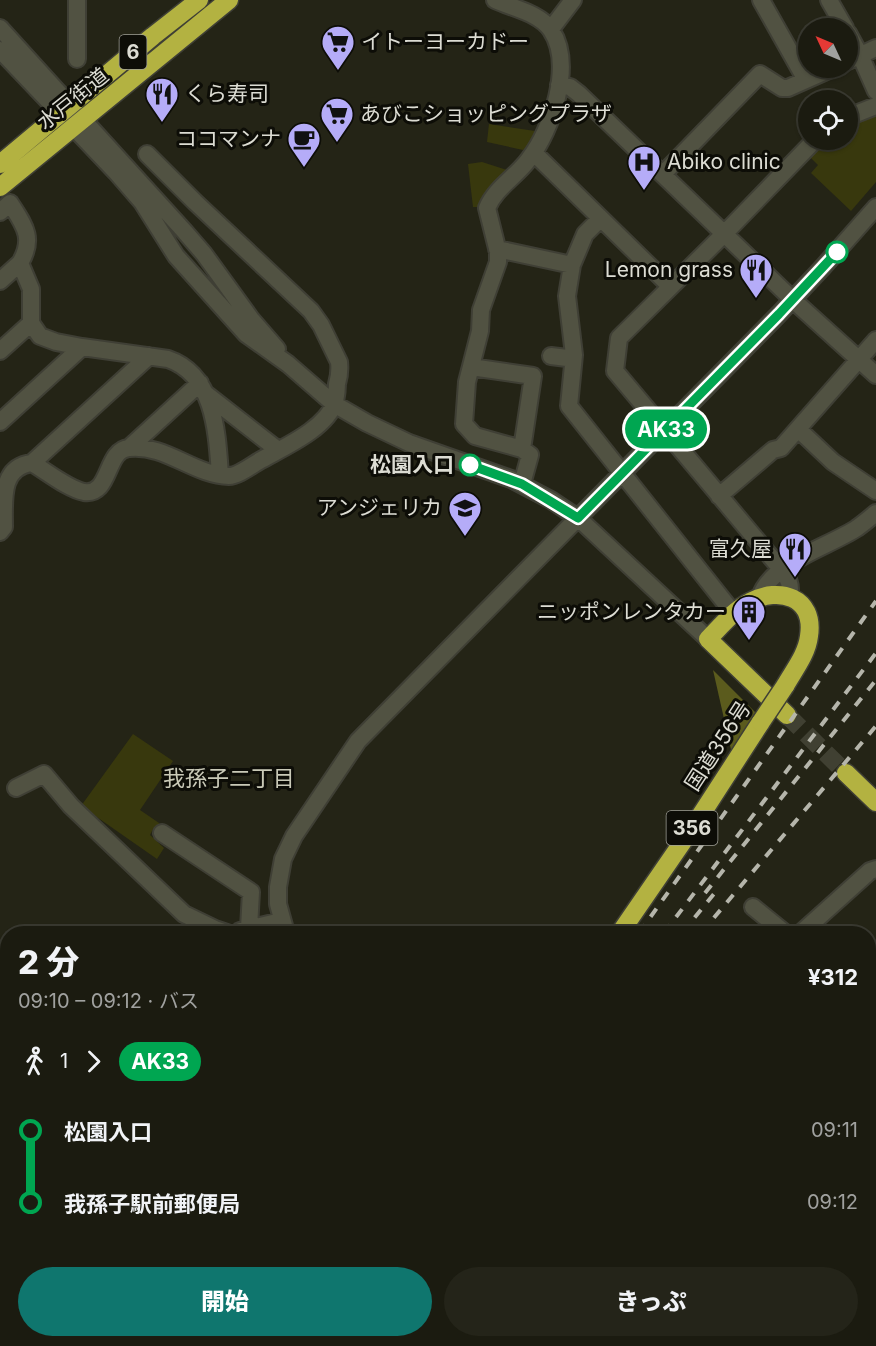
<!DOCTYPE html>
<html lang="ja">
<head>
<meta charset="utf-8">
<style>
	:root { --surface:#1b1b10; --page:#242419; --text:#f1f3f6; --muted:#a0a19f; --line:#393930; --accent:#0f766e }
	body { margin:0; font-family:Inter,"Noto Sans JP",sans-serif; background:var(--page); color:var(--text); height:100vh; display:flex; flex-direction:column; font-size:22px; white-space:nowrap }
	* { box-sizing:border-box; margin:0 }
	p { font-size:20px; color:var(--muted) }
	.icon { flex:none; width:33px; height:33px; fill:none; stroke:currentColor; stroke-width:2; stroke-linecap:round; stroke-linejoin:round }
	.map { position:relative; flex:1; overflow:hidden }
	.drawer { position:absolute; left:0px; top:926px; width:876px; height:422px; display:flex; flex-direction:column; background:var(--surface); border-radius:24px 24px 0 0; box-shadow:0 2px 4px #0004,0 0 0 2px var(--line) }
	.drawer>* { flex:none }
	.badge { padding:0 12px; border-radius:20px; font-size:21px; line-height:39px }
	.needle { width:39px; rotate:314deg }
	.tools { position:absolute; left:798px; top:18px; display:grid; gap:12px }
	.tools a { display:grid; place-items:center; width:60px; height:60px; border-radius:50%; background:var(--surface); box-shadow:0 2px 4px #0004,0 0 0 2px var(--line); font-size:30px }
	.map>.badge { position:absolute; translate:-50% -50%; box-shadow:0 0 0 3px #fff }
	.legs { display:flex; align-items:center; gap:9px; height:66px; padding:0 18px; font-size:20px }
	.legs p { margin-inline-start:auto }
	.summary { display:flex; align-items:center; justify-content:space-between; height:102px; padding:0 18px }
	h1 { font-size:33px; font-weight:800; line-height:45px }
	.cta { display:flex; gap:12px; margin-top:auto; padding:12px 18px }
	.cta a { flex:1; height:69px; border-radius:36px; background:var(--accent); color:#fff; font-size:24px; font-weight:800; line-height:69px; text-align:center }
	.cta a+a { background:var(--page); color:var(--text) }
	ul { padding:0 18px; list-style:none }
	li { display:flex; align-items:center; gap:21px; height:72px; font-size:22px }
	li i { display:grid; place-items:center; width:9px; height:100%; margin:0 8px; background:currentColor }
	li i::after { content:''; width:15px; height:15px; margin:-8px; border:4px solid; border-radius:50%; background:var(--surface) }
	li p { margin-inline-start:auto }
	li:first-child i { background:linear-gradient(#0000 50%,currentColor 0) }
	li:last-child i { background:linear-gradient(currentColor 50%,#0000 0) }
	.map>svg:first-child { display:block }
</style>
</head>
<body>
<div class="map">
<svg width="876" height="1346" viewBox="0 0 876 1346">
	<rect width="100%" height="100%" fill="#242416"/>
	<!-- green -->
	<path fill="#38380d" d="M876,111V182L851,211L811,173L818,165L808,155L822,140H848V123Z
		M489,124L535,131L528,145L523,150L487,142Z
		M482,162L513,172L483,207H473L468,164Z
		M133,734L173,761L140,810L159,823L161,827L153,829L150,835L164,848L157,859L81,806Z"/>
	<!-- forest -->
	<path fill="#5b5b1d" d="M713,670L757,714L732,754Z"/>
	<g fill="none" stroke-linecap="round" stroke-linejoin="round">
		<!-- highway-tunnel -->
		<path stroke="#404032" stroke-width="18" stroke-dasharray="18 9" stroke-linecap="butt" d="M787,715L846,773"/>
		<defs>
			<path id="minor" d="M495,0C512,8 540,13 551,30C574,64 552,130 529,159C517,176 495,188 487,208L498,252V262L481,310L480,331L467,382L464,424L475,436L522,449L530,455L522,484
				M761,0L806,80
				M829,0L845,28
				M0,28L185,232L204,254L251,319L277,349
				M551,29L573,0
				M848,33L860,55L876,91
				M0,50L116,172L142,202L176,256L246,334L288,364L334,404L367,423L409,443L511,479L551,500L578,518L708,639
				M77,59V0
				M848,61L876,48
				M559,85L570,87L579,94L793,300L876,375
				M848,117L876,106
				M534,153L670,286
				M663,174L760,74L782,88H788L833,68
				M0,212L10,203C24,225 35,238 20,263L31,289V323L40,336L56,342L82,347L168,359C215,375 217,433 220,475
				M497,249L572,265L585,234L600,219
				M572,265L567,296L574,355L569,406L734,614
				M0,281L20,263
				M0,351L31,323
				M551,356L567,358L574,355
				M471,367L533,376L522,449
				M206,394L278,450
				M0,422L82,347
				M798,429L833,462L876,491
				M129,448L200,383
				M32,463L149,356
				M719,496L773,450L781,448L876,340
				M0,532L4,527C4,500 0,467 32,463C46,471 68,489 84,492C111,496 105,450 129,448C166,444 193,475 229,476C238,476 252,465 261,460C284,447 326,429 335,402C336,397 337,390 337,384C339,377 340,370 339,362L321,325L311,311L195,202L147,154
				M789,596C792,585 788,578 781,569L615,371L619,338L724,234L815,140
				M760,597C772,562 828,547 857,528C864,523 870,518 876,513
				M16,788L44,774L71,806L184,914L215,929L227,933
				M162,833L251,892L249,928
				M753,907L785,933
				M240,931L281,921
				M286,933L278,904V887L283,859L294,836L358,741L779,314L823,267L876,207
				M801,933L870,871L876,869
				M868,991L876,988
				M868,1050L876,1059
				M0,1069H8
				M868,1096L876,1090
				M868,1168L876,1177
				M3,1204L8,1166
				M870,1278L876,1291
				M868,1315L873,1312L876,1303
				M483,1340L484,1346
				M758,1340L760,1346
				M361,1344V1346"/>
			<path id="highway" d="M0,164L153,36L199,0
				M0,187L229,0
				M785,686C794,670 807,654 809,636C815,597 779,586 750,602C734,610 721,626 708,639L787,715
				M846,773L876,802
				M620,933L697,821L761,722
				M0,1204L8,1205"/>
		</defs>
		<!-- minor casing -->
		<use href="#minor" stroke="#3f3f35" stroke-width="20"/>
		<!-- highway casing -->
		<use href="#highway" stroke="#3f3f35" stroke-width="21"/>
		<!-- minor -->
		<use href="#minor" stroke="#515242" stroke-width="16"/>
		<!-- highway -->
		<use href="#highway" stroke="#b3b241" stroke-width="18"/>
		<!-- rail -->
		<path stroke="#b5b5ab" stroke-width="4" stroke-dasharray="10 10" stroke-linecap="butt" d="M705,893L876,680
			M639,933L876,601
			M664,933L876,653
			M682,933L718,889
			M701,933L876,726
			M280,1346L288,1340
			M293,1346L302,1340
			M307,1346L315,1340"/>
		<defs>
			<path id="highway-bridge" d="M761,722L785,686"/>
		</defs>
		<!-- highway-bridge casing -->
		<use href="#highway-bridge" stroke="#3f3f35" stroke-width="21" stroke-linecap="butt"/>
		<!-- highway-bridge -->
		<use href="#highway-bridge" stroke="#b3b241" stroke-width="18"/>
	</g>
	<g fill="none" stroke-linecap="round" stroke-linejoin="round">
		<defs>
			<path id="line-1" d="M470,465L522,484L578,518L779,314L837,252"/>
		</defs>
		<!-- line-1 casing -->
		<use href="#line-1" stroke="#fff" stroke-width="14"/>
		<!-- line-1 -->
		<use href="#line-1" stroke="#00a651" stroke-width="9"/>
	</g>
	<!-- icons -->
	<defs>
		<symbol id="supermarket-pin" viewBox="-11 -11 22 30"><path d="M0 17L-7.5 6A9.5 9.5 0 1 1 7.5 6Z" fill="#b5acf8" stroke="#0d0d07"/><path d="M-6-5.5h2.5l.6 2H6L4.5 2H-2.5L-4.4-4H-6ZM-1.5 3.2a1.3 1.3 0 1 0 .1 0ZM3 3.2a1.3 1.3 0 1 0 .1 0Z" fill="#111"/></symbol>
		<symbol id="restaurant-pin" viewBox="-11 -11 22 30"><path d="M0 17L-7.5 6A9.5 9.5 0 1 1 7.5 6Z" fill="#b5acf8" stroke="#0d0d07"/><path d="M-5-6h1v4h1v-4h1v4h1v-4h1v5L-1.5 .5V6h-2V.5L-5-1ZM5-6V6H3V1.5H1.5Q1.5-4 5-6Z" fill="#111"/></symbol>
		<symbol id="cafe-pin" viewBox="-11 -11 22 30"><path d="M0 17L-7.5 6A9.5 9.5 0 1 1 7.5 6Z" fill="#b5acf8" stroke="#0d0d07"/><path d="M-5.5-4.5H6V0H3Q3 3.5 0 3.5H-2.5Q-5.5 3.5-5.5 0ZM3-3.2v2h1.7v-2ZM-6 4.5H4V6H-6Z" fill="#111"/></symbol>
		<symbol id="hospital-pin" viewBox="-11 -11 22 30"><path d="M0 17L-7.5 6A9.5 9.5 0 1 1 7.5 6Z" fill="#b5acf8" stroke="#0d0d07"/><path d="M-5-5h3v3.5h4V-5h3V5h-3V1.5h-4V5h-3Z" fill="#111"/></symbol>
		<symbol id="school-pin" viewBox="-11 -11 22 30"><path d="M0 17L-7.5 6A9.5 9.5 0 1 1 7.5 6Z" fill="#b5acf8" stroke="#0d0d07"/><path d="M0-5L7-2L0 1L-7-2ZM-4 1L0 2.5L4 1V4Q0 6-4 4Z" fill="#111"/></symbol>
		<symbol id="building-pin" viewBox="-11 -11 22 30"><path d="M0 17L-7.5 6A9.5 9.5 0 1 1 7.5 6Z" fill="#b5acf8" stroke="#0d0d07"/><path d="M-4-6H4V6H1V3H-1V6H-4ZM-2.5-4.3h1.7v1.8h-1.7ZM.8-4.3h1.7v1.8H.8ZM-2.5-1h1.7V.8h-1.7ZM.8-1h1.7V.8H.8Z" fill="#111"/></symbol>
	</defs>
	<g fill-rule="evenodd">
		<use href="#supermarket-pin" x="319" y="23" width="38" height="52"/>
		<use href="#restaurant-pin" x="143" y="75" width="38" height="52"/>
		<use href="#supermarket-pin" x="318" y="95" width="38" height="52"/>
		<use href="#cafe-pin" x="285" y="120" width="38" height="52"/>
		<use href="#hospital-pin" x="625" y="143" width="38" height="52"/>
		<use href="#restaurant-pin" x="737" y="251" width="38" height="52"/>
		<use href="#school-pin" x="446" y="489" width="38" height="52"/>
		<use href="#restaurant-pin" x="776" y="530" width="38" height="52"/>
		<use href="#building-pin" x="730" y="593" width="38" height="52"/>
	</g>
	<!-- markers -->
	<g fill="#fff" stroke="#00a651" stroke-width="3">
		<circle cx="837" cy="252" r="10"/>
		<circle cx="470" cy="465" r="10"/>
	</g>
	<g text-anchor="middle" stroke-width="6" stroke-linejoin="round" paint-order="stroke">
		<!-- shield labels -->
		<g fill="#0d0d07" stroke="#9e9e96" stroke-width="1.5">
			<rect x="119.5" y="35" width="27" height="34" rx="4.5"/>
			<rect x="666.5" y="811" width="51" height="34" rx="4.5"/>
		</g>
		<g font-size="20" font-weight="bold" fill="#dcdcd3">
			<text x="133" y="59">6</text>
			<text x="692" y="835">356</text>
		</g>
		<!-- poi labels -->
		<g font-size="21" fill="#dcdcd3" stroke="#0d0d07" text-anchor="end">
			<text x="361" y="49" text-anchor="start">イトーヨーカドー</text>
			<text x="185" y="101" text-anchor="start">くら寿司</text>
			<text x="360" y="121" text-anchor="start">あびこショッピングプラザ</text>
			<text x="281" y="146">ココマンナ</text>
			<text x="667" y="169" text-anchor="start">Abiko clinic</text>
			<text x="733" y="277">Lemon grass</text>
			<text x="442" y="515">アンジェリカ</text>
			<text x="772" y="556">富久屋</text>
			<text x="726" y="619">ニッポンレンタカー</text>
		</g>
		<!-- street labels -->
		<g font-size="21" fill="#dcdcd3" stroke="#0d0d07">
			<text transform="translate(73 99) rotate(-39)" y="7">水戸街道</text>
			<text transform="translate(718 746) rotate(-57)" y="7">国道356号</text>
		</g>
		<!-- stop labels -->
		<g font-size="21" font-weight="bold" fill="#dcdcd3" stroke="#0d0d07" text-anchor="end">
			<text x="454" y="472">松園入口</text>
		</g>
		<!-- neighbourhood labels -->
		<g font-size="22" fill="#c9c9b7" stroke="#0d0d07">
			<text x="229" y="786">我孫子二丁目</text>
		</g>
	</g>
</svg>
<div class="tools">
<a><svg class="needle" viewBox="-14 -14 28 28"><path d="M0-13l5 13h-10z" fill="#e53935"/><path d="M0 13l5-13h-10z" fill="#a0a19f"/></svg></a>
<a><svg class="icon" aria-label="locate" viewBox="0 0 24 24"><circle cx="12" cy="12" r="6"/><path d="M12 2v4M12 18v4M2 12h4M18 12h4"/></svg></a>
</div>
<b class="badge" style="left:666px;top:429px;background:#00a651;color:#fff">AK33</b>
<section class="drawer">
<div class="summary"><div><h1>2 分</h1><p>09:10 – 09:12 · バス</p></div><b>¥312</b></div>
<div class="legs"><svg class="icon" aria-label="walk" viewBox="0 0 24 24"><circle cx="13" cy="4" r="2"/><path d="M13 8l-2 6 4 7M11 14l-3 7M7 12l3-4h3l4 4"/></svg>1<svg class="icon" aria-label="forward" viewBox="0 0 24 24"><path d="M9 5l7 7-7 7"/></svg><b class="badge" style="background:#00a651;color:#fff">AK33</b></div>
<ul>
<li><i style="color:#00a651"></i><b>松園入口</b><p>09:11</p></li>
<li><i style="color:#00a651"></i><b>我孫子駅前郵便局</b><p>09:12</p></li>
</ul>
<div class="cta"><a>開始</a><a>きっぷ</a></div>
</section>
</div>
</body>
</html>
